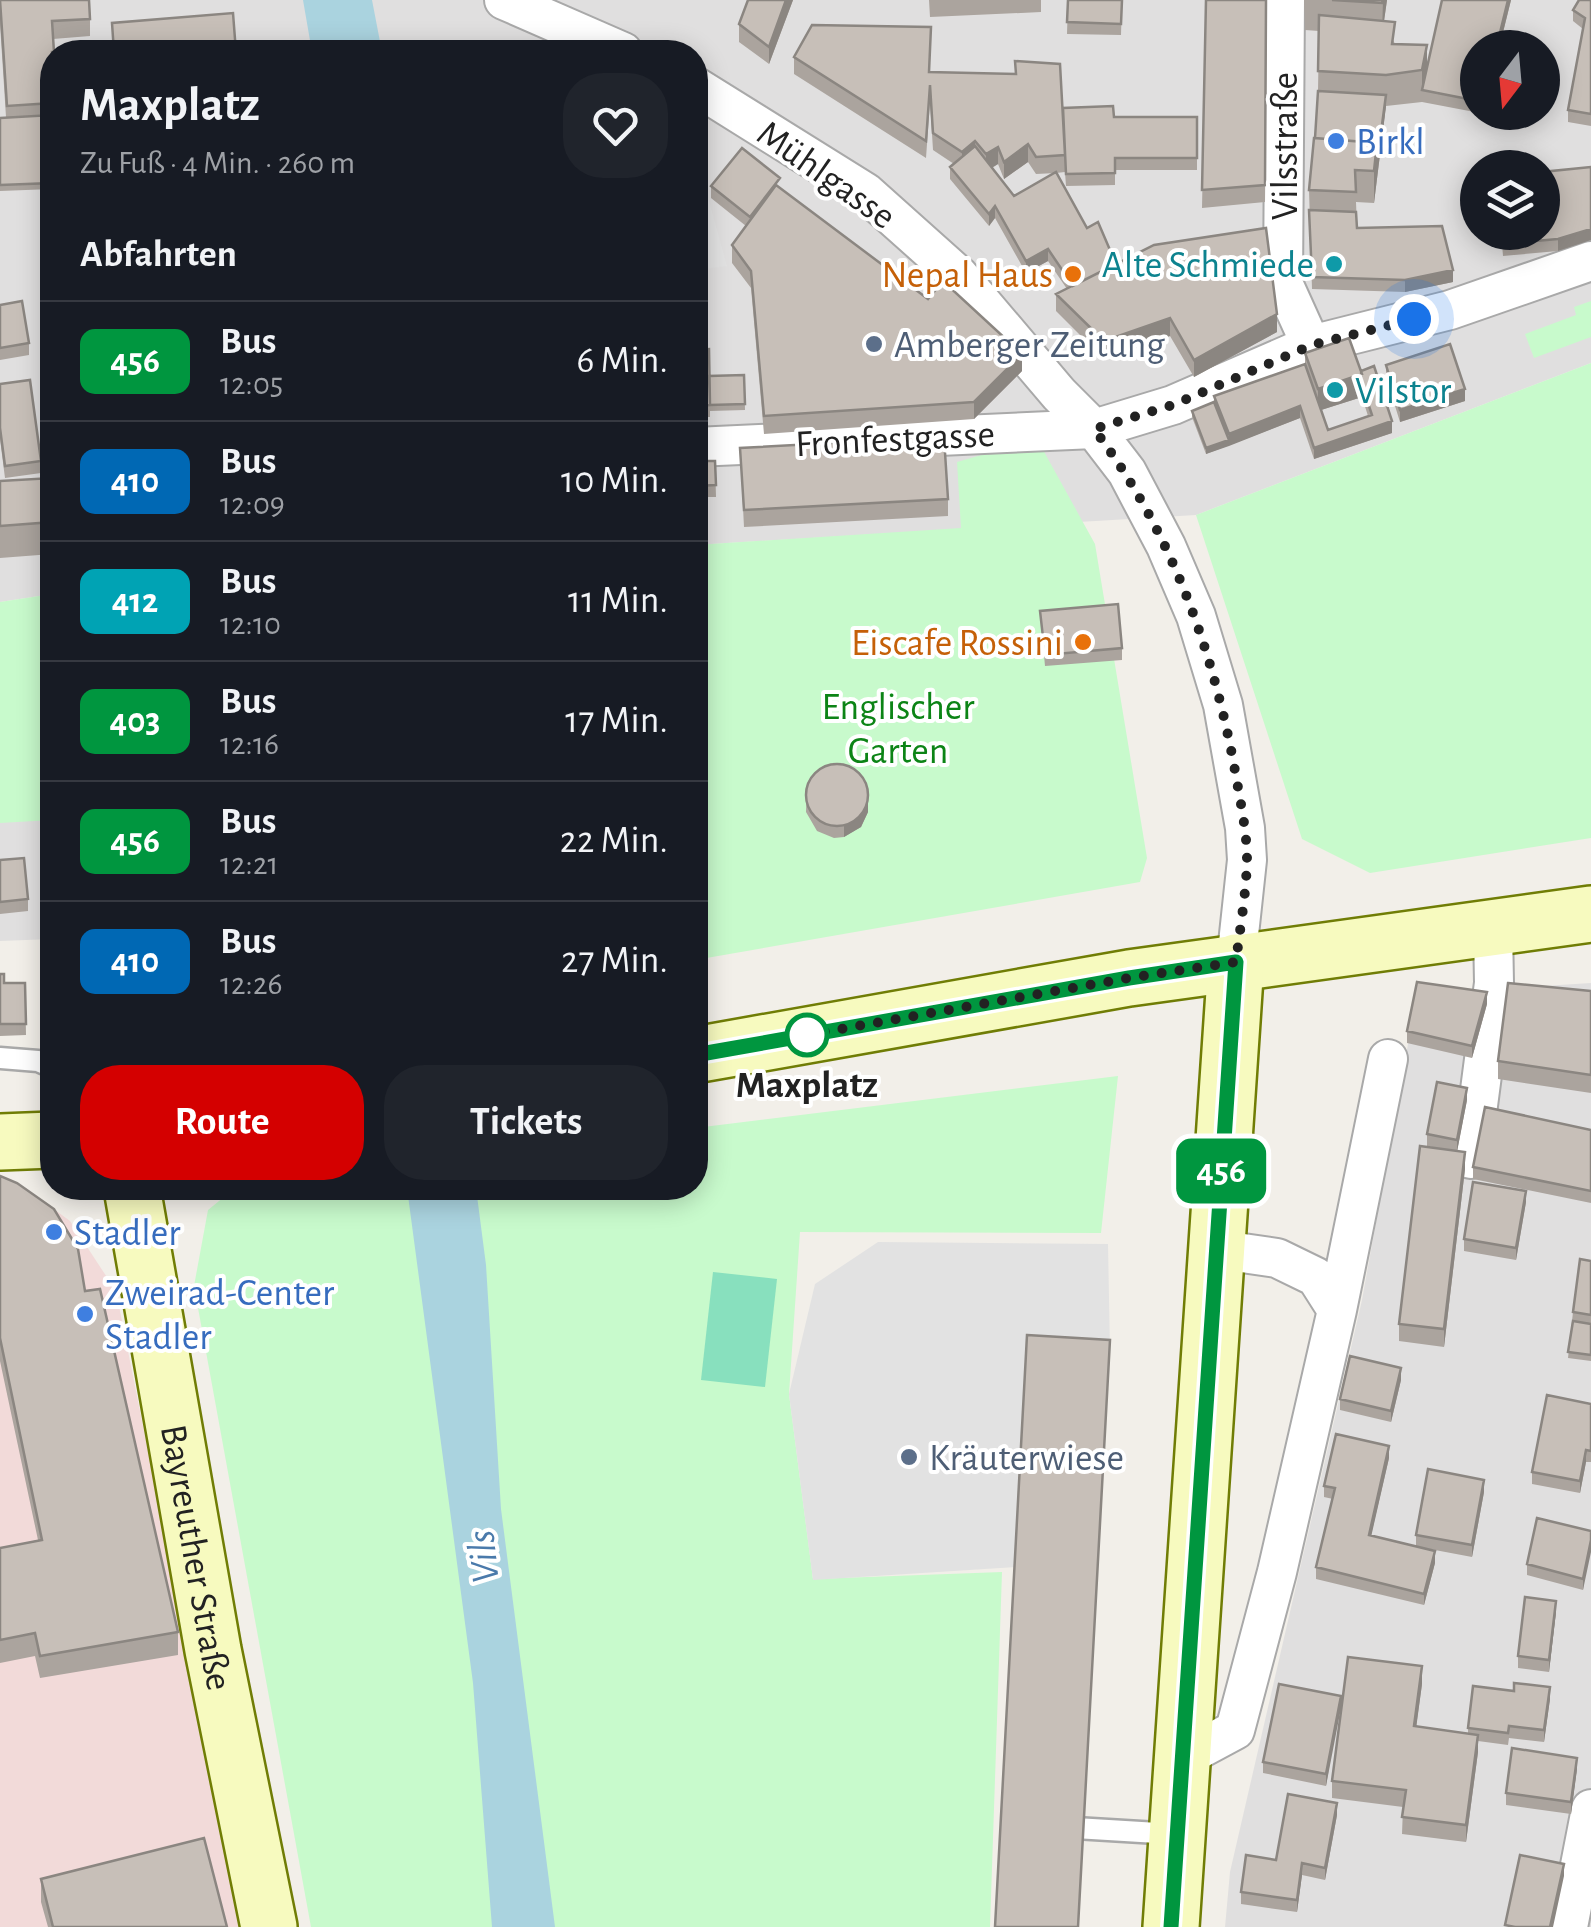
<!DOCTYPE html>
<html lang="de">
<head>
<meta charset="utf-8">
<style>
	:root { --surface:#171b24; --page:#20242c; --text:#f1f3f6; --muted:#9ea1a6; --line:#363941; --accent:#d40000 }
	body { margin:0; font-family:"Alegreya Sans",sans-serif; background:var(--page); color:var(--text); height:100vh; display:flex; flex-direction:column; font-size:38px; white-space:nowrap }
	* { box-sizing:border-box; margin:0 }
	p { font-size:32px; color:var(--muted) }
	.icon { flex:none; width:55px; height:55px; fill:none; stroke:currentColor; stroke-width:2; stroke-linecap:round; stroke-linejoin:round }
	.map { position:relative; flex:1; overflow:hidden }
	.drawer { position:absolute; left:40px; top:40px; width:668px; height:1160px; display:flex; flex-direction:column; background:var(--surface); border-radius:40px; box-shadow:0 5px 25px #0003 }
	.drawer>* { flex:none }
	.badge { padding:0 20px; border-radius:15px; font-size:35px; line-height:65px }
	.needle { width:65px; rotate:196deg }
	.fabs { position:absolute; left:1460px; top:30px; display:grid; gap:20px }
	.fabs a { display:grid; place-items:center; width:100px; height:100px; border-radius:50%; background:var(--surface); box-shadow:0 5px 25px #0003; font-size:50px }
	.you { position:absolute; width:50px; height:50px; margin:-25px; border:8px solid #fff; border-radius:50%; background:#1a73e8; box-shadow:0 0 0 15px #1a73e833 }
	.map>.badge { position:absolute; translate:-50% -50%; box-shadow:0 0 0 5px #fff }
	h2 { padding:0 40px; font-size:38px; line-height:90px }
	.round { display:grid; place-items:center; flex:none; width:105px; height:105px; border-radius:40px; background:var(--page) }
	.headline { display:flex; align-items:center; justify-content:space-between; height:170px; padding:0 40px }
	h1 { font-size:48px; font-weight:600; line-height:75px }
	.button { display:flex; gap:20px; margin-top:auto; padding:20px 40px }
	.button a { flex:1; height:115px; border-radius:40px; background:var(--accent); color:#fff; font-size:40px; font-weight:600; line-height:115px; text-align:center }
	.button a+a { background:var(--page); color:var(--text) }
	ul { padding:0; list-style:none }
	li { display:flex; align-items:center; gap:30px; height:120px; padding:0 40px; border-top:2px solid var(--line) }
	li div { flex:1 }
	li b { display:block; font-size:38px }
	li em { font-style:normal }
	li .badge { min-width:110px; font-weight:700; text-align:center }
	.map>svg:first-child { display:block }
</style>
</head>
<body>
<div class="map">
<svg width="1591" height="1927" viewBox="0 0 1591 1927">
	<rect width="100%" height="100%" fill="#f2efe9"/>
	<!-- residential -->
	<path fill="#e0dfdf" fill-rule="evenodd" d="M0,0H1591V363L1196,515L695,545V52H52V594L0,602ZM1478,48H1542V112H1478ZM1478,168H1542V232H1478Z
		M52,794V939L0,941V800Z
		M1591,983V1927H1225L1230,1872L1362,1300L1417,994Z"/>
	<!-- commercial -->
	<path fill="#f2dad9" d="M0,1190L47,1204L70,1221L116,1291L243,1927H0Z"/>
	<!-- park -->
	<path fill="#c8facc" d="M1591,301V337L1534,358L1525,334L1576,315L1574,307Z
		M1591,363V838L1370,873L1302,839L1196,515Z
		M1037,439L1095,544L1147,858L1140,882L695,960V545L961,528L957,462Z
		M52,594V820L0,823V602Z
		M1118,1076L1101,1233L800,1232L789,1394L813,1579L1002,1572L990,1927H311L194,1286L208,1210L235,1188H695V1128Z"/>
	<!-- pitch -->
	<path fill="#88e0be" d="M713,1272L777,1279L765,1387L701,1380Z"/>
	<!-- parking -->
	<path fill="#e2e2e2" d="M695,125L707,194L727,266L695,270Z
		M878,1242L1108,1244L1110,1352L1016,1567L813,1580L789,1394L815,1284Z"/>
	<!-- water -->
	<path fill="#aad3df" d="M303,0H372L382,52H312Z
		M407,1188H476L486,1265L501,1509L555,1927H492L473,1683Z"/>
	<g fill="none" stroke-linecap="round" stroke-linejoin="round">
		<defs>
			<path id="lane" d="M0,1058L38,1061L52,1067
				M1059,1827L1174,1834"/>
			<path id="street" d="M504,0L623,52
				M1285,0L1283,283L1311,345
				M695,86L865,192L959,276L1059,394L1094,429L1127,472L1166,546L1196,616L1223,705L1245,828L1247,860L1236,962
				M695,447L1094,429L1173,405L1311,345L1450,310L1591,261
				M1471,1159L1494,983L1493,929
				M1337,1310L1388,1059
				M1181,1759L1235,1730L1277,1572L1337,1310L1316,1277L1277,1258L1215,1249
				M1568,1927L1591,1809"/>
			<g id="secondary">
				<path d="M695,1055L1129,978L1591,914"/>
				<path d="M0,1142L52,1140"/>
				<path id="s1" d="M132,1188L213,1650L269,1927"/>
				<path d="M1171,1927L1236,962"/>
			</g>
		</defs>
		<!-- lane casing -->
		<use href="#lane" stroke="#a9a9a9" stroke-width="25"/>
		<!-- street casing -->
		<use href="#street" stroke="#a9a9a9" stroke-width="42"/>
		<!-- secondary casing -->
		<use href="#secondary" stroke="#707d05" stroke-width="60"/>
		<!-- lane -->
		<use href="#lane" stroke="#fff" stroke-width="20"/>
		<!-- street -->
		<use href="#street" stroke="#fff" stroke-width="38"/>
		<!-- secondary -->
		<use href="#secondary" stroke="#f7fabf" stroke-width="55"/>
	</g>
	<!-- wall -->
	<path fill="#aba49e" fill-rule="evenodd" d="M0,0L90,19V36L53,39L52,189L0,191V118L6,117L0,24Z
		M748,0H793L769,64L739,42V24Z
		M929,0H1041V12L930,17Z
		M1068,0H1122L1121,35L1067,34Z
		M1206,0H1267L1265,202L1202,208Z
		M1304,0H1387L1384,21L1395,44L1427,67L1442,0H1511L1500,45L1478,48V112H1508L1506,118L1422,102L1386,106L1374,203L1356,202L1357,228L1453,282L1405,292L1312,289L1309,190L1315,138L1318,91L1319,31L1305,30Z
		M1591,0V126L1568,122V110L1583,29L1573,21V10Z
		M794,57L930,72L1064,123L1114,117H1197V170H1115V185L1066,186L1065,172L1056,173L1087,228L1116,264L1277,332L1194,377L1170,336L1104,359L1056,311V294L1067,289L1048,261L1026,273L995,218L989,226L950,179V167L954,164L933,150L930,102L926,158L794,74ZM1028,162L1036,174L1056,173L1014,196L992,168L998,164L1004,179Z
		M1591,167L1558,251L1503,256L1501,232H1542Z
		M711,186L780,188L1022,371L974,419L764,434L751,288L732,263V245L746,226L711,198Z
		M0,305L29,343V355L0,360Z
		M695,350L710,376L744,375L745,410L710,411V396V417H695Z
		M1305,353L1361,371L1392,433L1314,459L1300,418L1206,454L1192,417V411L1214,402V396L1305,364ZM1362,397L1368,416L1328,430L1321,410Z
		M1386,365L1465,401L1400,422L1386,377Z
		M0,384L41,461V473L5,478L0,439Z
		M740,448L948,499V516L744,527Z
		M695,461H715L716,497H695Z
		M52,478V554L0,558V481Z
		M1040,611L1122,648V660L1045,666Z
		M807,784L868,812L861,827L844,837L834,838L817,831L806,812Z
		M0,860L28,899V911L0,914Z
		M0,974L4,983H25L26,1035L0,1036Z
		M1591,991V1093L1498,1079V1061Z
		M1487,1004L1472,1058L1407,1043V1031Z
		M1467,1100L1457,1151L1465,1169L1444,1347L1399,1341V1324L1443,1149L1427,1146V1134Z
		M1591,1130V1203L1473,1179V1167Z
		M0,1176L85,1291L178,1632V1655L40,1678L35,1656L0,1663V1548L38,1540L0,1361Z
		M1526,1202L1516,1260L1464,1251V1239Z
		M1591,1261V1361L1568,1358L1573,1312Z
		M1401,1380L1391,1422L1340,1410V1399Z
		M1591,1404V1462H1586L1580,1493L1532,1484V1472Z
		M1389,1458L1371,1535L1416,1546V1535L1484,1492L1472,1557L1419,1547L1435,1563L1424,1605L1316,1579V1567L1333,1499L1324,1497V1486Z
		M1591,1531L1583,1590L1527,1575V1564Z
		M1556,1612L1549,1672L1518,1668V1656Z
		M1422,1684L1416,1727L1468,1733V1728L1550,1699L1544,1742L1509,1738L1508,1745L1478,1741V1752L1466,1842L1402,1834L1403,1807L1332,1798V1781Z
		M1341,1696L1326,1786L1263,1773V1762Z
		M1577,1769L1571,1814L1506,1805V1793Z
		M1337,1815L1325,1880L1302,1875L1297,1912L1241,1904V1892L1276,1860Z
		M41,1879L227,1927H48L41,1902Z"/>
	<!-- shaded-wall -->
	<path fill="#8b8681" d="M786,0H793L769,64V47Z
		M1383,0H1387L1382,35Z
		M1508,0H1511L1499,48H1497Z
		M1427,45V76L1422,90V70Z
		M1386,95V106L1374,203V171Z
		M975,141V158L962,169V152Z
		M1028,144V162L1004,179V162Z
		M998,147V164L986,171V154Z
		M995,206V218L989,226V214Z
		M1591,229V240L1558,251V239Z
		M1048,249V261L1026,273V261Z
		M1453,270V282L1405,292V280Z
		M1277,314V332L1194,377V360Z
		M1170,318V336L1104,359V341Z
		M1022,354V371L974,419V402Z
		M1362,374V397L1318,411V389Z
		M1465,389V401L1400,422V410Z
		M1300,406V418L1229,446V434Z
		M1392,421V433L1314,459V448Z
		M1229,440V446L1206,454V448Z
		M868,800V812L861,827L844,837V825Z
		M1487,992V1004L1472,1058V1046Z
		M1467,1088V1100L1457,1152V1140Z
		M1465,1152V1169L1444,1347V1329Z
		M1526,1191V1202L1516,1260V1248Z
		M1401,1368V1380L1391,1422V1411Z
		M1389,1446V1458L1369,1546V1535Z
		M1586,1450V1462L1580,1493V1481Z
		M1484,1480V1492L1472,1557V1545Z
		M1591,1540V1552L1583,1590V1579Z
		M1435,1551V1563L1424,1605V1594Z
		M1556,1601V1612L1549,1672V1660Z
		M1422,1666V1684L1414,1744V1726Z
		M1550,1687V1699L1544,1742V1730Z
		M1341,1696V1708L1326,1786V1774Z
		M1478,1735V1752L1466,1842V1825Z
		M1577,1758V1769L1571,1814V1802Z
		M1337,1803V1815L1325,1880V1868Z
		M1302,1863V1875L1297,1912V1900Z
		M1564,1864V1876L1553,1927H1550Z"/>
	<!-- building -->
	<path fill="#c7bfb8" stroke="#8b8681" stroke-width="2.5" d="M0,0H89L90,19L52,21L54,52H52V103L7,106Z
		M748,0H786L769,47L739,24Z
		M1068,0H1122L1121,24L1067,22Z
		M1206,0H1266L1265,185L1202,190Z
		M1332,0H1383L1382,3Z
		M1442,0H1508L1497,45L1512,48H1478V101L1422,90Z
		M1579,0H1591V114L1568,110L1585,18L1573,10Z
		M233,13L236,52H114L112,23Z
		M1319,15L1395,22L1392,44L1427,45L1422,70L1386,75L1318,71Z
		M812,25L931,27L929,72L1016,74L1015,61L1060,64L1065,155L1036,157L1028,144L1004,162L998,147L986,154L975,141L962,152L933,133L930,85L926,141L794,57Z
		M493,48V52H459Z
		M1318,91L1386,95L1377,162V143L1315,138Z
		M1113,106L1114,117H1197V158H1115V173L1066,174L1063,108Z
		M52,115V183L0,185V118Z
		M1314,138L1377,143L1374,171L1355,170L1356,192L1309,190Z
		M975,146L1014,196L1056,172L1087,228L1098,222L1116,264L1073,286L1048,249L1026,261L995,206L989,214L950,167Z
		M742,148L780,178L750,217L711,186Z
		M1591,167V229L1558,239L1503,244L1502,232H1542V172Z
		M776,185L928,299L943,281L1022,354L974,402L764,416L751,271L732,245Z
		M1309,210L1356,212L1357,228L1442,226L1453,270L1405,280L1312,277Z
		M1266,228L1277,314L1194,360L1170,318L1104,341L1056,294L1154,245Z
		M22,301L29,343L0,348V305Z
		M1349,338L1362,374L1318,389L1305,353Z
		M1450,344L1465,389L1400,410L1386,365Z
		M709,349L710,405L695,406V350Z
		M1305,364L1328,430L1372,415L1362,385L1361,371L1374,366L1392,421L1314,448L1300,406L1229,434L1214,396Z
		M744,375L745,404L710,405L709,376Z
		M30,380L41,461L5,466L0,428V384Z
		M1214,402L1229,440L1206,448L1192,411Z
		M944,437L948,499L744,510L740,448Z
		M695,461H715L716,485L695,486Z
		M52,478V522L0,526V481Z
		M1118,604L1122,648L1045,655L1040,611Z
		M806 795a31 31 0 1 1 62 0a31 31 0 1 1-62 0Z
		M24,858L28,899L0,902V860Z
		M0,974H4V983H25L26,1024H0Z
		M1417,982L1487,992L1472,1046L1407,1031Z
		M1508,983L1591,991V1075L1498,1061Z
		M1437,1082L1467,1088L1457,1140L1427,1134Z
		M1485,1107L1591,1130V1191L1473,1167Z
		M1420,1146L1465,1152L1444,1329L1399,1324Z
		M0,1176L17,1183L54,1209L78,1249L85,1291L100,1289L178,1632L40,1656L35,1633L0,1640V1548L42,1540L0,1338Z
		M1473,1182L1526,1191L1516,1248L1464,1239Z
		M1580,1259L1591,1261V1315L1573,1312Z
		M1573,1321L1591,1324V1355L1568,1352Z
		M1027,1335L1110,1340L1078,1927H995Z
		M1350,1356L1401,1368L1391,1411L1340,1399Z
		M1547,1395L1591,1404V1451L1586,1450L1580,1481L1532,1472Z
		M1336,1434L1389,1446L1369,1535L1435,1551L1424,1594L1316,1567L1335,1488L1324,1486Z
		M1428,1469L1484,1480L1472,1545L1416,1535Z
		M1537,1518L1591,1531V1540L1583,1579L1527,1564Z
		M1525,1597L1556,1601L1549,1660L1518,1656Z
		M1348,1657L1422,1666L1414,1726L1478,1735L1466,1825L1402,1817L1406,1790L1332,1781Z
		M1514,1683L1550,1687L1544,1730L1509,1726L1508,1733L1468,1728L1473,1686L1514,1691Z
		M1279,1684L1341,1696L1326,1774L1263,1762Z
		M1512,1748L1577,1758L1571,1802L1506,1793Z
		M1288,1794L1337,1803L1325,1868L1302,1863L1297,1900L1241,1892L1246,1855L1276,1860Z
		M204,1838L227,1927H53L41,1879Z
		M1520,1855L1564,1864L1550,1927H1515L1505,1925Z"/>
	<g fill="none" stroke-linecap="round" stroke-linejoin="round">
		<defs>
			<path id="line" d="M695,1055L1129,978L1236,962L1171,1927"/>
		</defs>
		<!-- line casing -->
		<use href="#line" stroke="#fff" stroke-width="22"/>
		<!-- line -->
		<use href="#line" stroke="#00963f" stroke-width="15"/>
		<!-- walk -->
		<path stroke="#222" stroke-width="10" stroke-dasharray="0 18" d="M807,1035L1129,978L1236,962C1240,927 1247,890 1247,855C1246,825 1239,795 1234,765C1211,643 1169,528 1094,429L1173,405L1312,345L1414,319"/>
	</g>
	<!-- markers -->
	<g fill="#3f7fe0" stroke="#fff" stroke-width="4">
		<circle cx="1336" cy="141" r="10"/>
		<circle cx="54" cy="1232" r="10"/>
		<circle cx="85" cy="1314" r="10"/>
	</g>
	<g fill="#0f9aa8" stroke="#fff" stroke-width="4">
		<circle cx="1334" cy="264" r="10"/>
		<circle cx="1335" cy="390" r="10"/>
	</g>
	<g fill="#e8710a" stroke="#fff" stroke-width="4">
		<circle cx="1073" cy="274" r="10"/>
		<circle cx="1083" cy="642" r="10"/>
	</g>
	<g fill="#5c6f8a" stroke="#fff" stroke-width="4">
		<circle cx="874" cy="344" r="10"/>
		<circle cx="909" cy="1457" r="10"/>
	</g>
	<circle fill="#fff" stroke="#00963f" stroke-width="5" cx="807" cy="1035" r="20"/>
	<g text-anchor="middle" stroke-width="8" stroke-linejoin="round" paint-order="stroke">
		<!-- shop labels -->
		<g font-size="38" fill="#366cbe" stroke="#fff" text-anchor="start">
			<text x="1356" y="154">Birkl</text>
			<text x="74" y="1245">Stadler</text>
			<text x="105" y="1305">Zweirad-Center<tspan x="105" dy="44">Stadler</tspan></text>
		</g>
		<!-- street labels -->
		<g font-size="38" fill="#222" stroke="#fff">
			<text transform="translate(1284 146) rotate(-90)" y="13">Vilsstraße</text>
			<text transform="translate(827 174) rotate(35)" y="13">Mühlgasse</text>
			<text transform="translate(895 438) rotate(-3)" y="13">Fronfestgasse</text>
			<text dy="13" stroke="none"><textPath href="#s1" startOffset="375">Bayreuther Straße</textPath></text>
		</g>
		<!-- culture labels -->
		<g font-size="38" fill="#0d838f" stroke="#fff" text-anchor="end">
			<text x="1314" y="277">Alte Schmiede</text>
			<text x="1355" y="403" text-anchor="start">Vilstor</text>
		</g>
		<!-- food labels -->
		<g font-size="38" fill="#c56008" stroke="#fff" text-anchor="end">
			<text x="1053" y="287">Nepal Haus</text>
			<text x="1063" y="655">Eiscafe Rossini</text>
		</g>
		<!-- service labels -->
		<g font-size="38" fill="#4e5e75" stroke="#fff" text-anchor="start">
			<text x="894" y="357">Amberger Zeitung</text>
			<text x="929" y="1470">Kräuterwiese</text>
		</g>
		<!-- park labels -->
		<g font-size="38" fill="#0c8416" stroke="#fff">
			<text x="898" y="719">Englischer<tspan x="898" dy="44">Garten</tspan></text>
		</g>
		<!-- stop labels -->
		<g font-size="38" font-weight="bold" fill="#222" stroke="#fff">
			<text x="807" y="1097">Maxplatz</text>
		</g>
		<!-- water labels -->
		<g font-size="40" font-style="italic" fill="#4a7aab" stroke="#fff">
			<text transform="translate(482 1557) rotate(-96)" y="14">Vils</text>
		</g>
	</g>
</svg>
<div class="fabs">
<a><svg class="needle" viewBox="-14 -14 28 28"><path d="M0-13l5 13h-10z" fill="#e53935"/><path d="M0 13l5-13h-10z" fill="#9ea1a6"/></svg></a>
<a><svg class="icon" aria-label="layers" viewBox="0 0 24 24"><path d="M12 4l9 5-9 5-9-5zM3 14l9 5 9-5"/></svg></a>
</div>
<div class="you" style="left:1414px;top:319px"></div>
<b class="badge" style="left:1221px;top:1171px;background:#00963f;color:#fff">456</b>
<section class="drawer">
<div class="headline"><div><h1>Maxplatz</h1><p>Zu Fuß · 4 Min. · 260 m</p></div><a class="round"><svg class="icon" aria-label="heart" viewBox="0 0 24 24"><path d="M12 20l-8-8c-3-5 5-10 8-4 3-6 11-1 8 4z"/></svg></a></div>
<h2>Abfahrten</h2>
<ul>
<li><span class="badge" style="background:#00963f;color:#fff">456</span><div><b>Bus</b><p>12:05</p></div><em>6 Min.</em></li>
<li><span class="badge" style="background:#0068b4;color:#fff">410</span><div><b>Bus</b><p>12:09</p></div><em>10 Min.</em></li>
<li><span class="badge" style="background:#00a3b4;color:#fff">412</span><div><b>Bus</b><p>12:10</p></div><em>11 Min.</em></li>
<li><span class="badge" style="background:#00963f;color:#fff">403</span><div><b>Bus</b><p>12:16</p></div><em>17 Min.</em></li>
<li><span class="badge" style="background:#00963f;color:#fff">456</span><div><b>Bus</b><p>12:21</p></div><em>22 Min.</em></li>
<li><span class="badge" style="background:#0068b4;color:#fff">410</span><div><b>Bus</b><p>12:26</p></div><em>27 Min.</em></li>
</ul>
<div class="button"><a>Route</a><a>Tickets</a></div>
</section>
</div>
</body>
</html>
